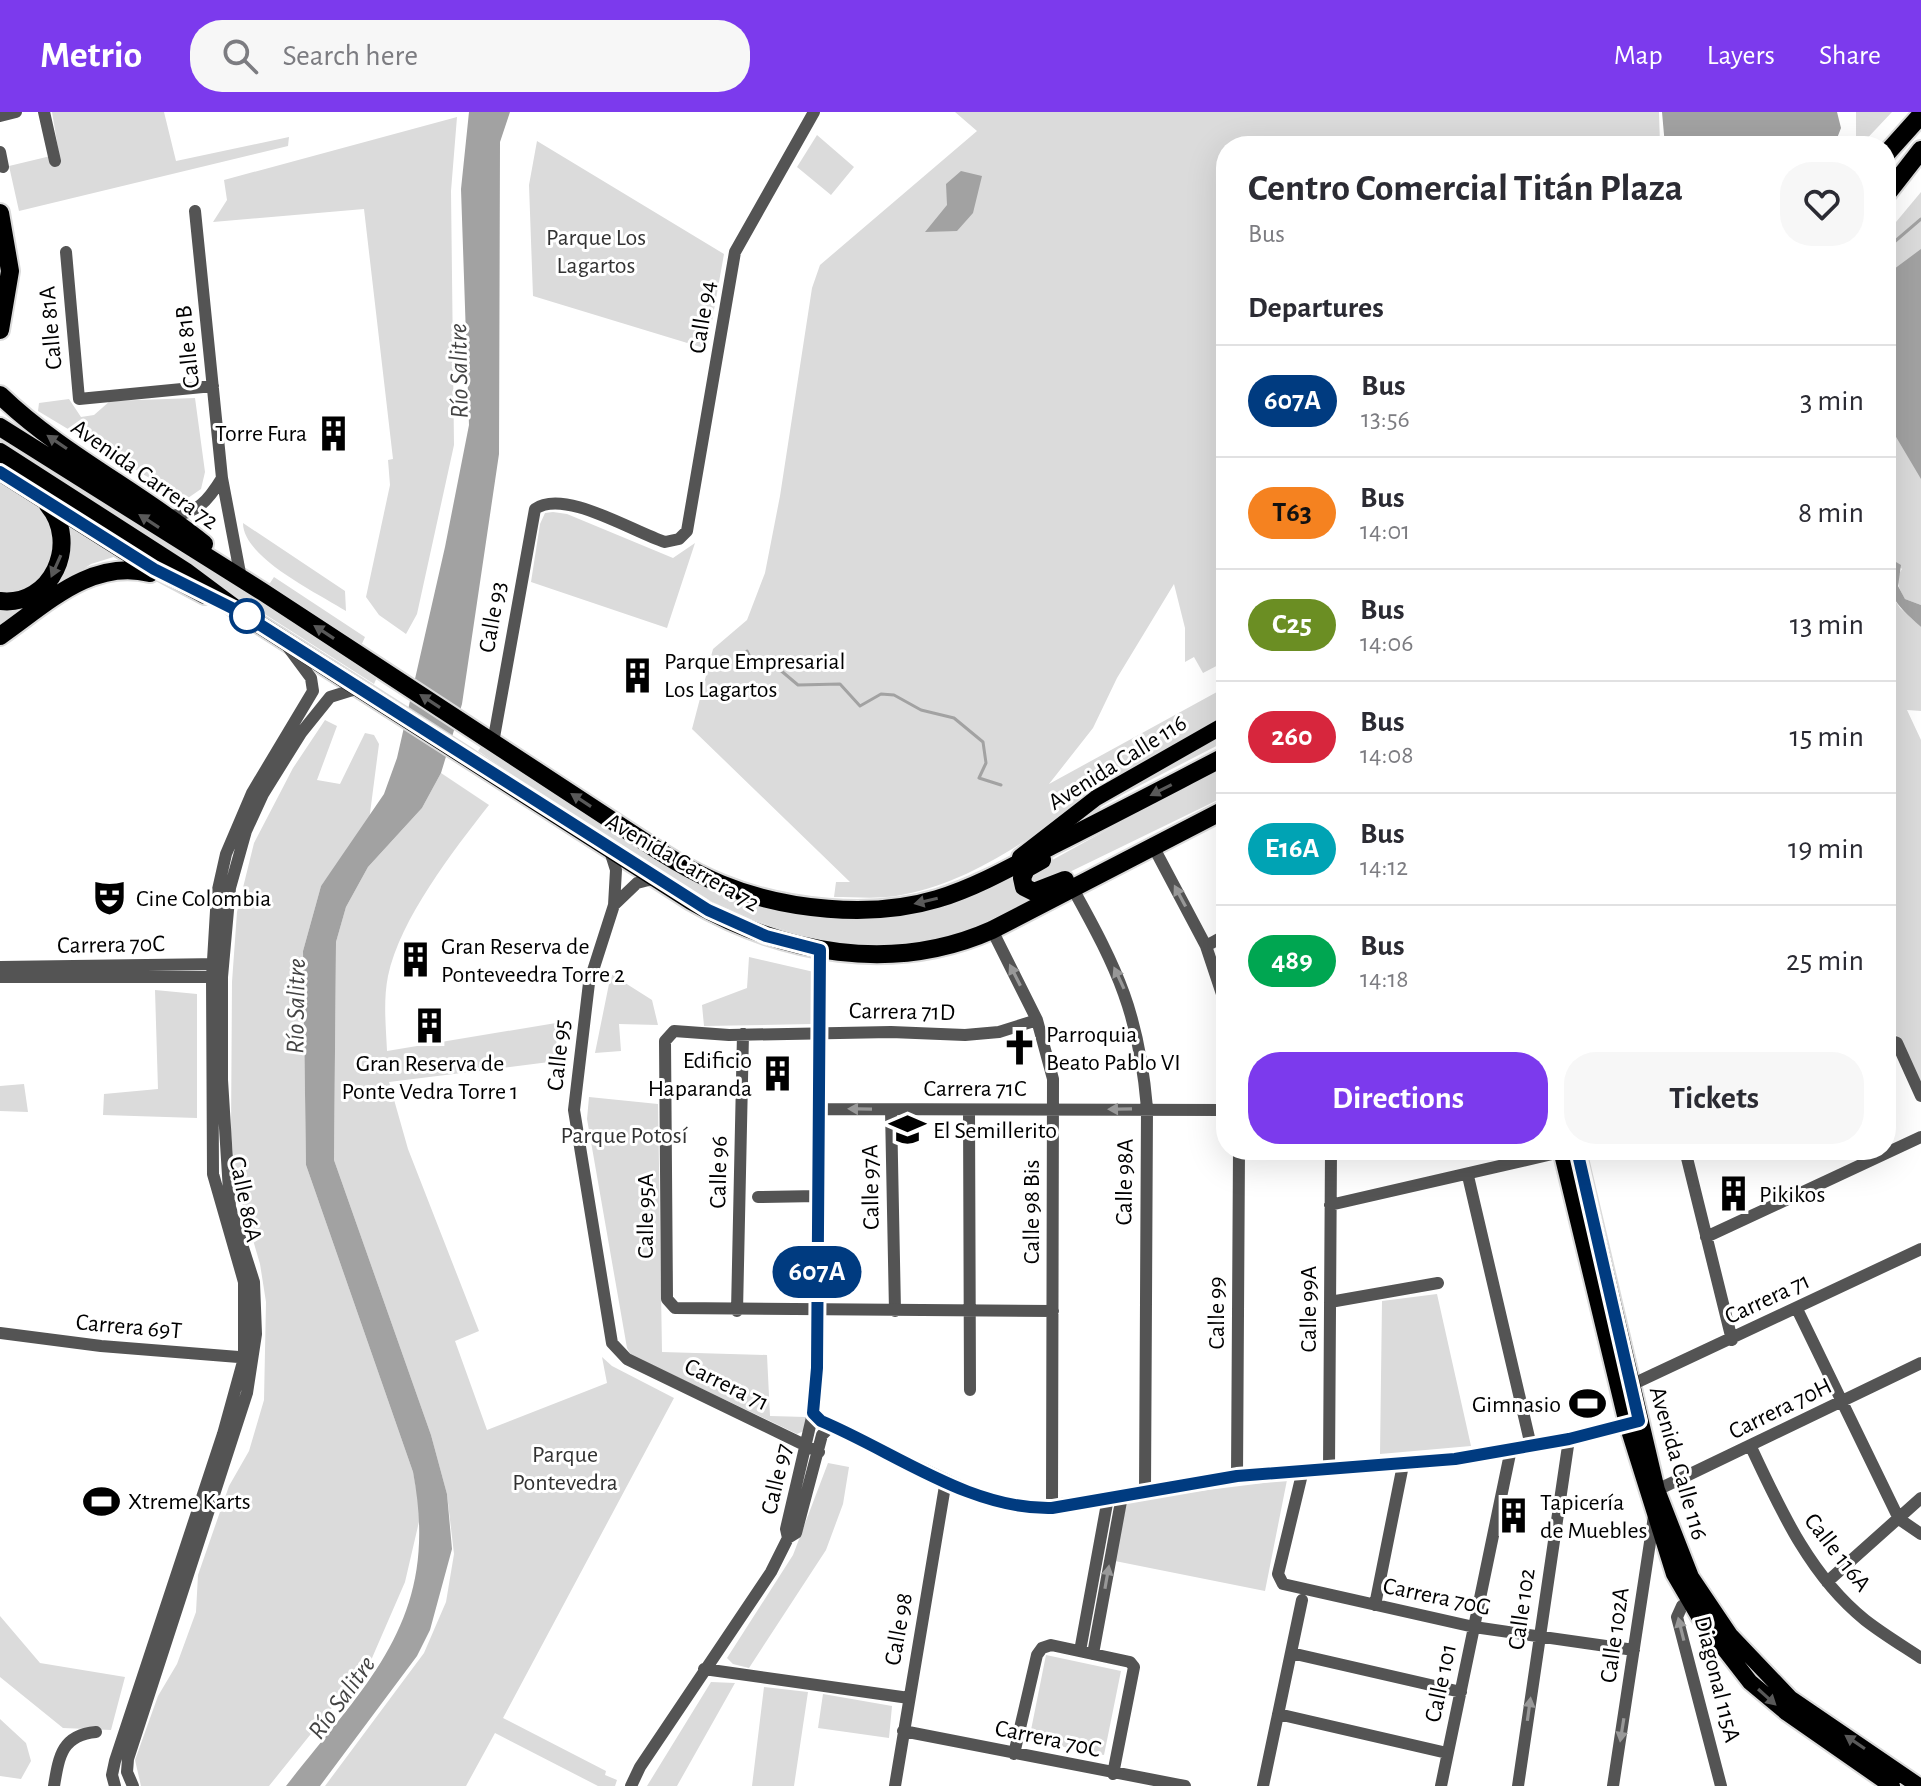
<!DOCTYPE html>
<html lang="en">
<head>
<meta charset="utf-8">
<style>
	:root { --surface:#fff; --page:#f7f7f7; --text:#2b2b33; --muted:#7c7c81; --line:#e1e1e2; --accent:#7c3aed }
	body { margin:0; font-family:"Alegreya Sans",sans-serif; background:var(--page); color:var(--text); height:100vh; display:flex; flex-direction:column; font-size:30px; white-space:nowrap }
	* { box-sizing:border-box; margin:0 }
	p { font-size:26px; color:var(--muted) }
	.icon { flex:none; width:44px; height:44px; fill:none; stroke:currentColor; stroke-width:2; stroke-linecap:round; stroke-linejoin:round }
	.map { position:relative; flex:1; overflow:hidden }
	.sheet { position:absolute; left:1216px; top:24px; width:680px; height:1024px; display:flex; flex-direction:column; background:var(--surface); border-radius:32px; box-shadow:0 8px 32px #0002 }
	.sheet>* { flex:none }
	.badge { padding:0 16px; border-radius:26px; font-size:28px; line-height:52px }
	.map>.badge { position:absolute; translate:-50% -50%; box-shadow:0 0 0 4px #fff }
	h2 { padding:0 32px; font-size:30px; line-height:72px }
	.round { display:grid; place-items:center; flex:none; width:84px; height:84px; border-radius:32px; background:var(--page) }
	.head { display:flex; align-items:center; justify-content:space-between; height:136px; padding:0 32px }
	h1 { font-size:38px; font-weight:700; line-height:60px }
	.cta { display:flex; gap:16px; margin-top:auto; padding:16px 32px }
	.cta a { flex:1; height:92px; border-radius:32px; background:var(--accent); color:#fff; font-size:32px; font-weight:700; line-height:92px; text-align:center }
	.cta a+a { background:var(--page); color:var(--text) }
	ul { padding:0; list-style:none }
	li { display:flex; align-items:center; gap:24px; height:112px; padding:0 32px; border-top:2px solid var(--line) }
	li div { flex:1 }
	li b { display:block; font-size:30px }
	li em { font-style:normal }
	li .badge { min-width:88px; font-weight:700; text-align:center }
	header { display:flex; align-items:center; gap:48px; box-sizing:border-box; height:112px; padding:0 40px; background:var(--accent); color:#fff }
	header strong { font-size:38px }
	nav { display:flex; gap:44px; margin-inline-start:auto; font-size:28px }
	.search { width:560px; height:72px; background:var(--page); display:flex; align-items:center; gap:20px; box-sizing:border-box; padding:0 28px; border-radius:32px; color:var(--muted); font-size:30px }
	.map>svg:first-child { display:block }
</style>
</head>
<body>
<header>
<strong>Metrio</strong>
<div class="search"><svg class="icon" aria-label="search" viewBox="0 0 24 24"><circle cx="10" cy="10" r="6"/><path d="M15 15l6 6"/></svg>Search here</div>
<nav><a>Map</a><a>Layers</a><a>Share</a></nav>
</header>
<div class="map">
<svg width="1921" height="1674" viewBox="0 0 1921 1674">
	<rect width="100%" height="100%" fill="#fff"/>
	<!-- green -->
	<path fill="#dbdbdb" d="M52,0H164L176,49L289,25L288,34L19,99L9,54L59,42Z
		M955,0H1659L1660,34H1226V447L1220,450L1226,462V540L1219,532L1226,549L1203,561L1194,545L1185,550V516L1174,472L1117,566L1093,616L1049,672L1226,575V629L1100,694L1101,700L1058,720L1102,675C1040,719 973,772 896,784C876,787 854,785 834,785L836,770H850L692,617L713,537L747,508L765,461L780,384L812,176L820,153L977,19Z
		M1856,0H1892L1860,34H1856Z
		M457,5L451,79L454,333L417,502L406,522L379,503L366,485L390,373L388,348L393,347L364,97L213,110L227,88L224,68Z
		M817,23L854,55L831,83L797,55Z
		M537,29L724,142L707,237L533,184L529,73Z
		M1921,80V493L1905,487C1899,476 1894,468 1902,457L1886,444V122Z
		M195,286L205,360L201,377L188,386L176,382L38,299L39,291L69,287L81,305L94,303L110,289Z
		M0,323L378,563L374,572L0,333Z
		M0,368L31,385L52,407C56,461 53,470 0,486Z
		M553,400L567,402L673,446L695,431L667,516L531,470L540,412L545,401Z
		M64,408L120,443L91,452L0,514V495L39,484Z
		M243,411L345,479L346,499C318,481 243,446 243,411Z
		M274,465L365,525L360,536L268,474Z
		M1886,475L1900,496L1921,515V599L1907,598L1921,628V974L1886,902Z
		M325,608L337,614L317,668L340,672L365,621L374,623L379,632L369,709L321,774L303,839L306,1053L413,1360L421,1401L405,1470L372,1546L269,1674H141L135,1648L158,1584L177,1552L196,1500L198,1463L229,1374L249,1339L264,1288L266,1190L260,1152L236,1070L231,1021L232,870L237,800L254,731L293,656Z
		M483,632L705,772L872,804L1019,759L1033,787C1000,804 964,824 926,830C761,857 607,725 478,639Z
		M1226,652V684L1047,771L1031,770L1030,763L1036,757Z
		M441,661L489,693C453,739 400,807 388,864C383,889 386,915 387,939L556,911L557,949L389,970L408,1037L479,1219L455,1229L487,1318L607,1271L602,1245L612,1254L674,1286L503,1606L606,1659L605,1663L617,1668L615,1674H598L495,1621L466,1674H325L424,1541L446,1490L454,1442L447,1382L431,1323L334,1048L336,830L346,795L368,755L422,696Z
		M749,845L814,860L812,912L704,914L702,893L747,876Z
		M611,862L652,888L658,913L619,912L621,939L595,941Z
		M155,878L197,882V1006L103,1003L104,982L158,977Z
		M24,972L28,1000L0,999V974Z
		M589,985L658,992L662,1240L767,1243L770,1304L806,1305V1318L797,1322L631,1243L627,1236L587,1007Z
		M1437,1182L1471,1334L1380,1342L1382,1189Z
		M828,1351L849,1355L843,1392L826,1438L749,1556L733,1552L727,1546L793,1443Z
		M1287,1368L1265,1479L1115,1449L1127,1388Z
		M0,1504L40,1551L125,1565L111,1618L63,1616L0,1565Z
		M1046,1543L1121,1559L1104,1643L1029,1628Z
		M711,1570L735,1571L677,1674H647Z
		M764,1575L808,1580L794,1674H752Z
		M823,1582L892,1594L889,1626L818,1616Z
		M0,1607L26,1631L31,1649L21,1667L0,1664Z"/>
	<!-- water -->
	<path fill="#a2a2a2" d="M469,0H510L500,30L499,342L462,592L441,661L422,696L368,755L346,795L336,830L334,1048L431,1323L447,1382L452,1437L430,1518L417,1544L320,1674H286C370,1567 441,1506 413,1360L306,1053L303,839L321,774L384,682L397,646L445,435L469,313L461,77Z
		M1662,0H1837L1841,16L1834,34H1665Z
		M961,59L982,64L973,101L957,119L925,120L947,93L946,72Z
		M1921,137V367L1886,308V163Z
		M1886,444L1901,453L1898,474L1905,487L1921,493V515C1893,490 1886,482 1886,444Z"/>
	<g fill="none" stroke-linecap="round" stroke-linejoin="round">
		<!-- stream -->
		<path stroke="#a2a2a2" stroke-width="3" d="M1886,137L1921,107
			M747,539L755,556L779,557L798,573L840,572L860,594L881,582L894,583L921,598L954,606L983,630L986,651L979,666L1001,673"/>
		<defs>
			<path id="major" d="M1020,745L1096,686L1226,612
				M1561,1038L1627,1312L1674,1462L1698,1503L1750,1570L1787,1601L1892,1674
				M1577,1038L1657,1378L1691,1465L1730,1523L1790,1586L1919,1674"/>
			<path id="highway" d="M1886,42L1921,3
				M1886,83L1921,38
				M0,101L10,159L0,218
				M0,283C61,342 139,379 204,432
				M0,315L263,480L631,721C660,740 689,759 721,772C784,798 871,807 937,787C977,775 1015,753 1053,733C1111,704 1168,674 1226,644
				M0,340L185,459L240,500L691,789C783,842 893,862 992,818L1226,697
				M0,360L134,445L205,483
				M0,489C52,495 80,431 48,393
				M0,524C45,493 91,446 150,461
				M1042,748L1026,757L1022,766L1024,775L1034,780L1065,768"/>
		</defs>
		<!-- major casing -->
		<use href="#major" stroke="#dbdbdb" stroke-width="20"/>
		<!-- highway casing -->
		<use href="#highway" stroke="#dbdbdb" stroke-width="22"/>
		<!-- minor -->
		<path stroke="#545454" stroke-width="12" d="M44,0L55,49
			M0,4L16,0
			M0,40L3,55
			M195,99L222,366L240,461
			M66,140L79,287L213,274
			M169,404C197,402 208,389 222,366
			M493,631L535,397C564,376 633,420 665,430L679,427L687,419L735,140L814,0
			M1153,734L1206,834L1226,894
			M610,739L616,758L614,793L589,871L574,998L612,1231L627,1247L819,1340
			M1073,777C1118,858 1139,902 1147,996L1145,1380
			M614,793L637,771L656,766
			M992,818L1037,908L1053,967L1052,1396
			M1206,834L1226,823
			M0,855L220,852
			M0,865H217
			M1037,908L999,920L965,923L891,920L729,923L674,919L665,929L667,1187L675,1196L1053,1199
			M1886,927L1897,931L1921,984
			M819,997L1226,998
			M891,998L895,1199
			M969,998L970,1278
			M1685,1038L1732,1228
			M1468,1064L1531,1334
			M758,1085L818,1084
			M1330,1093L1561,1040
			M1706,1125L1921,1025
			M1330,1190L1438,1171
			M1797,1197L1899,1407L1921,1422
			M737,1199L743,922
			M0,1221L101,1234L251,1246
			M1631,1273L1921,1137
			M813,1301L821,1309L987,1387L1036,1396L1255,1362L1455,1347L1569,1327L1632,1311
			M1751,1335C1780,1397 1810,1464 1865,1508C1883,1522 1903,1534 1921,1546
			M1329,1357L1331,1038
			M1303,1358L1278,1462L1283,1472L1474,1515L1634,1538
			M1237,1364L1239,1038
			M1656,1386L1657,1378L1921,1251
			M788,1426L786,1417L813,1301L817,1256L820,838
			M1827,1470L1921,1386
			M1697,1484L1682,1494L1677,1505L1721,1674
			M1375,1493L1403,1353
			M1080,1539L1108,1386
			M1291,1541L1461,1580
			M1093,1542L1122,1384
			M704,1557L909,1586
			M1278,1602L1447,1641
			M903,1619L1185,1674
			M1014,1642L1037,1543L1042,1536L1051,1533L1130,1550L1134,1555L1113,1662
			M54,1674C59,1644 62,1623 96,1620
			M115,1674L112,1663L115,1649L223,1322L244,1246V1170L213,1062L212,865L217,782L226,742L252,681L313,579L311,566L288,535
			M133,1674L127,1660L128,1647L247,1281L256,1222L254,1170L230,1095L222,968V865L230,776L246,719L263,682L301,621L330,585L359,576
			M631,1674L640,1655L771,1460L788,1426L796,1421L822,1323L828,1317L838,1316
			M895,1674L946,1368
			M1263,1674L1302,1488
			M1441,1674L1511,1337
			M1518,1674L1569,1327
			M1613,1674L1654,1404"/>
		<!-- major -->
		<use href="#major" stroke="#000" stroke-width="16"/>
		<!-- highway -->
		<use href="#highway" stroke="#000" stroke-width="18"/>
	</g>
	<!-- one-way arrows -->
	<defs><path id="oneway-solid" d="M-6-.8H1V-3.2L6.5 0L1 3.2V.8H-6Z" transform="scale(2)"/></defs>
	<g fill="#595959">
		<use href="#oneway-solid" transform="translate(57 330) rotate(-146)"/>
		<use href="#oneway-solid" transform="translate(149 409) rotate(-147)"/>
		<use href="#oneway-solid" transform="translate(56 454) rotate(114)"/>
		<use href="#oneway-solid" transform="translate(324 520) rotate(-147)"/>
		<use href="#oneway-solid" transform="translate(430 589) rotate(-147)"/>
		<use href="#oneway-solid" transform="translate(1161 678) rotate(153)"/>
		<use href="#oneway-solid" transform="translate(581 688) rotate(-147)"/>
		<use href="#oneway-solid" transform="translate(926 789) rotate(167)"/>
		<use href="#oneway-solid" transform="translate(1767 1585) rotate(42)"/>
		<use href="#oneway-solid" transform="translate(1855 1630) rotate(-146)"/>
	</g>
	<g fill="#989898">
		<use href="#oneway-solid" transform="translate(1180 784) rotate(-118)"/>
		<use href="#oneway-solid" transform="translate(1015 863) rotate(-117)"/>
		<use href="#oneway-solid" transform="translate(1119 866) rotate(-115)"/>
		<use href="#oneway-solid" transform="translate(860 997) rotate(-179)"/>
		<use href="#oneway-solid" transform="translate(1120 997) rotate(179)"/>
		<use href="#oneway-solid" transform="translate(1107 1465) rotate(-80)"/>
		<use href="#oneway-solid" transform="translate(1681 1517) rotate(-104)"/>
		<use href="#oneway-solid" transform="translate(1529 1597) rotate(-82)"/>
		<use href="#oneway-solid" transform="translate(1622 1618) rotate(99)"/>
	</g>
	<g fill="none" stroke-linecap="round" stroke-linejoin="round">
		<defs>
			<path id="line" d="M0,360L154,457L240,500L708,798L766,824L820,838L817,1256L813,1301L821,1309C895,1340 970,1398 1052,1396L1237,1364L1455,1347L1569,1327L1639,1309L1577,1038"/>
		</defs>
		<!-- line casing -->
		<use href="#line" stroke="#fff" stroke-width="18"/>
		<!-- line -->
		<use href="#line" stroke="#003b80" stroke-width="12"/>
	</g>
	<!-- icons -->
	<defs>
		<symbol id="building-bare" viewBox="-9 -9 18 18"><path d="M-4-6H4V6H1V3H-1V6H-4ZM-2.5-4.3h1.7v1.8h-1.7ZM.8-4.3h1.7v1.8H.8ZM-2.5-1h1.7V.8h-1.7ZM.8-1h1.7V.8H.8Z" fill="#000" stroke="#fff" stroke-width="2.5" paint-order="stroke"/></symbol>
		<symbol id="theatre-bare" viewBox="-9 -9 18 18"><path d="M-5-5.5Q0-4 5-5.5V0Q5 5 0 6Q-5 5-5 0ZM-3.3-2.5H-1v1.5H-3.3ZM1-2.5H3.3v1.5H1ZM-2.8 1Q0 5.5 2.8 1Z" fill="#000" stroke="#fff" stroke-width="2.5" paint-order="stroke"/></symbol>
		<symbol id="church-bare" viewBox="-9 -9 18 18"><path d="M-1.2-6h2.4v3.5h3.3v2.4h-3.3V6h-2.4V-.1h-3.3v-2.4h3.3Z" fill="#000" stroke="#fff" stroke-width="2.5" paint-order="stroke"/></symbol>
		<symbol id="school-bare" viewBox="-9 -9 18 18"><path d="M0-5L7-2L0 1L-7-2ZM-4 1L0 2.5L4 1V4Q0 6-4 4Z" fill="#000" stroke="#fff" stroke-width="2.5" paint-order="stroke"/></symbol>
		<symbol id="stadium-bare" viewBox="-9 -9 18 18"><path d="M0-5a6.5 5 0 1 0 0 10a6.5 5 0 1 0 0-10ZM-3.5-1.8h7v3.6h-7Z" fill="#000" stroke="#fff" stroke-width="2.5" paint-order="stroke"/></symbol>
	</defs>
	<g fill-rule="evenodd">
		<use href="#building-bare" x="308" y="296" width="51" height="51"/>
		<use href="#building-bare" x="612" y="538" width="51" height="51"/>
		<use href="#theatre-bare" x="84" y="760" width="51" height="51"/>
		<use href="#building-bare" x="390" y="822" width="51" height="51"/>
		<use href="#building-bare" x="404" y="888" width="51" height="51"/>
		<use href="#church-bare" x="994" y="910" width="51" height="51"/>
		<use href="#building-bare" x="752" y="936" width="51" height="51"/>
		<use href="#school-bare" x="882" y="992" width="51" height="51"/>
		<use href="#building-bare" x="1708" y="1056" width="51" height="51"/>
		<use href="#stadium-bare" x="1562" y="1266" width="51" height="51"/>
		<use href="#stadium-bare" x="76" y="1364" width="51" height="51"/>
		<use href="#building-bare" x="1488" y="1378" width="51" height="51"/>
	</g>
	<!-- markers -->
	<circle fill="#fff" stroke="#003b80" stroke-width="4" cx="247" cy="504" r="16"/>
	<g text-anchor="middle" stroke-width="6" stroke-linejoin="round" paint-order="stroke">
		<!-- park labels -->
		<g font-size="24" fill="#323232" stroke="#fff">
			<text x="596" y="133">Parque Los<tspan x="596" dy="28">Lagartos</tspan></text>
			<text x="624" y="1031">Parque Potosí</text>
			<text x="565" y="1350">Parque<tspan x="565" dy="28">Pontevedra</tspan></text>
		</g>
		<!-- street labels -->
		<g font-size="24" fill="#000" stroke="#fff">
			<text transform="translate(702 205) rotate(-81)" y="8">Calle 94</text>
			<text transform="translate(50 216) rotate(-95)" y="8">Calle 81A</text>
			<text transform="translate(187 235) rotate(-96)" y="8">Calle 81B</text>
			<text transform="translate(145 362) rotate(35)" y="8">Avenida Carrera 72</text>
			<text transform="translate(492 505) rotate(-80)" y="8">Calle 93</text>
			<text transform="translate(1117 650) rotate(-32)" y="8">Avenida Calle 116</text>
			<text transform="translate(683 750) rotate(30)" y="8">Avenida Carrera 72</text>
			<text transform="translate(111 832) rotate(-1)" y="8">Carrera 70C</text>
			<text transform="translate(902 899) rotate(1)" y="8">Carrera 71D</text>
			<text transform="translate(558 943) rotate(-84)" y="8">Calle 95</text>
			<text x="975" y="984">Carrera 71C</text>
			<text transform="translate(718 1060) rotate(-89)" y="8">Calle 96</text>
			<text transform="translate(1124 1070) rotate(-89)" y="8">Calle 98A</text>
			<text transform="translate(870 1075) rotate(-91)" y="8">Calle 97A</text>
			<text transform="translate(246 1087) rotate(78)" y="8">Calle 86A</text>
			<text transform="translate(1031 1100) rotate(-90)" y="8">Calle 98 Bis</text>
			<text transform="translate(645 1104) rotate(-90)" y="8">Calle 95A</text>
			<text transform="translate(1767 1186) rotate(-25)" y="8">Carrera 71</text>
			<text transform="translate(1308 1197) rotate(-90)" y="8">Calle 99A</text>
			<text transform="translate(1216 1201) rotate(-90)" y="8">Calle 99</text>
			<text transform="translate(129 1214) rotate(5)" y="8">Carrera 69T</text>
			<text transform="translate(727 1272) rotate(26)" y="8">Carrera 71</text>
			<text transform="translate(1780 1296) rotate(-26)" y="8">Carrera 70H</text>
			<text transform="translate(1679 1351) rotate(74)" y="8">Avenida Calle 116</text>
			<text transform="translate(776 1367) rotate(-77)" y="8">Calle 97</text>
			<text transform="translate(1838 1440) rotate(52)" y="8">Calle 116A</text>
			<text transform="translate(1437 1484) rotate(12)" y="8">Carrera 70G</text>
			<text transform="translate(1521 1497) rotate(-82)" y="8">Calle 102</text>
			<text transform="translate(898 1517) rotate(-80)" y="8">Calle 98</text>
			<text transform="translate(1614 1523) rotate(-82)" y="8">Calle 102A</text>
			<text transform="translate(1718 1567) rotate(76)" y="8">Diagonal 115A</text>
			<text transform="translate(1440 1571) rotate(-78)" y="8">Calle 101</text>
			<text transform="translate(1048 1626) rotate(12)" y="8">Carrera 70C</text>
		</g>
		<!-- poi labels -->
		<g font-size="24" fill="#000" stroke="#fff" text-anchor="start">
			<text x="307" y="329" text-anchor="end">Torre Fura</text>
			<text x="664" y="557">Parque Empresarial<tspan x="664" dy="28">Los Lagartos</tspan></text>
			<text x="136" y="794">Cine Colombia</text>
			<text x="441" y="842">Gran Reserva de<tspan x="441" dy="28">Ponteveedra Torre 2</tspan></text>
			<text x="1046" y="930">Parroquia<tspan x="1046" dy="28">Beato Pablo VI</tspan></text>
			<text x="752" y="956" text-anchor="end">Edificio<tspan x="752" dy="28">Haparanda</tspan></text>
			<text x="430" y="959" text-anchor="middle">Gran Reserva de<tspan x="430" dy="28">Ponte Vedra Torre 1</tspan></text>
			<text x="933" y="1026">El Semillerito</text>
			<text x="1759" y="1090">Pikikos</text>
			<text x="1561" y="1300" text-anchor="end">Gimnasio</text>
			<text x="128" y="1397">Xtreme Karts</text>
			<text x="1540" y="1398">Tapicería<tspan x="1540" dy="28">de Muebles</tspan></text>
		</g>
		<!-- water labels -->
		<g font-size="26" font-style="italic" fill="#434343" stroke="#fff">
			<text transform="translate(458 259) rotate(-91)" y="9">Río Salitre</text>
			<text transform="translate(295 894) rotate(-89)" y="9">Río Salitre</text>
			<text transform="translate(341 1585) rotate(-54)" y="9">Río Salitre</text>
		</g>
	</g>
</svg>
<b class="badge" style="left:817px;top:1160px;background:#003b80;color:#fff">607A</b>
<section class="sheet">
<div class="head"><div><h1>Centro Comercial Titán Plaza</h1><p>Bus</p></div><a class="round"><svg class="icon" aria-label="heart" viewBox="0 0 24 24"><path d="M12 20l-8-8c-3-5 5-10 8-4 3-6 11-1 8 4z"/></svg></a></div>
<h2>Departures</h2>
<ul>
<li><span class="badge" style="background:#003b80;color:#fff">607A</span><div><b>Bus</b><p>13:56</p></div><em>3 min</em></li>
<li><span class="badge" style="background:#f58220;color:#111">T63</span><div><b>Bus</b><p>14:01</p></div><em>8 min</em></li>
<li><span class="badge" style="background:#6b8e23;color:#fff">C25</span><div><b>Bus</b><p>14:06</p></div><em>13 min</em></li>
<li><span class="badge" style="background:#d7263d;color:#fff">260</span><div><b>Bus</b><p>14:08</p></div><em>15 min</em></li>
<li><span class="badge" style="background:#00a3b4;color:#fff">E16A</span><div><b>Bus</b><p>14:12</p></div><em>19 min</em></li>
<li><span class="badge" style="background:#00a651;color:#fff">489</span><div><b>Bus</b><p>14:18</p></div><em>25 min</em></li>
</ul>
<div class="cta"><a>Directions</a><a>Tickets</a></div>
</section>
</div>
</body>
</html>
